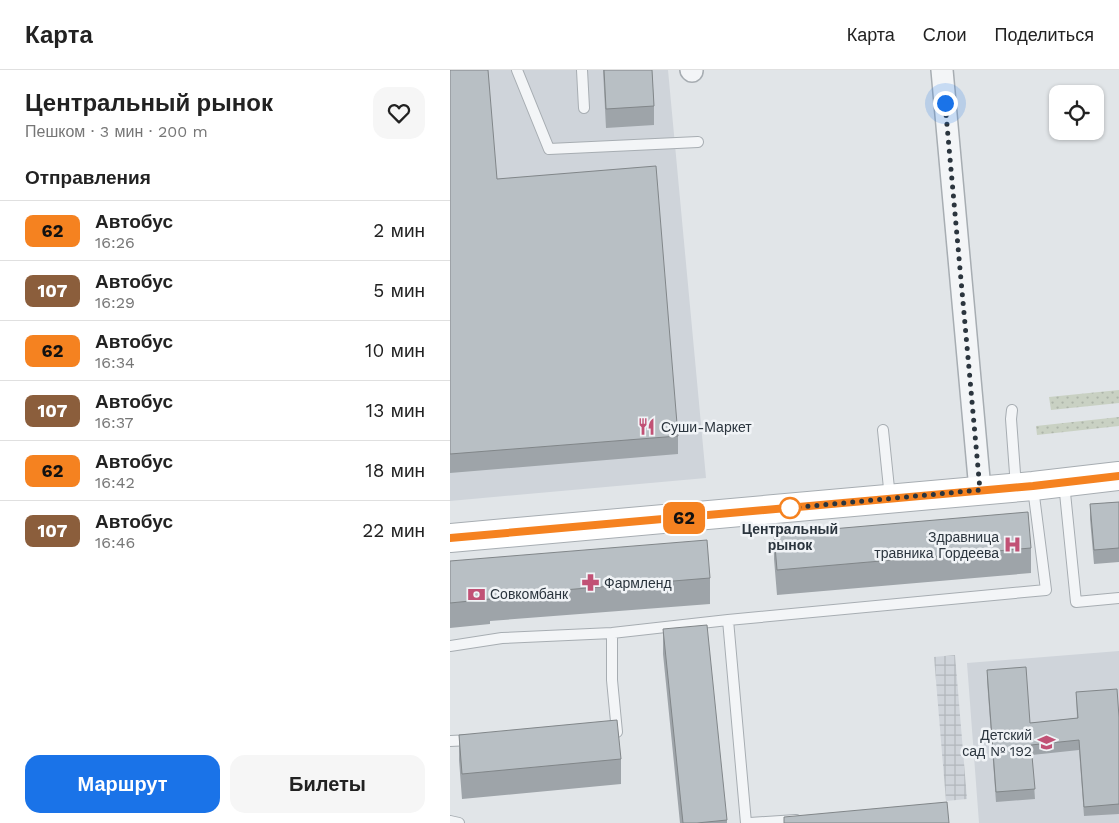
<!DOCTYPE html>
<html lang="ru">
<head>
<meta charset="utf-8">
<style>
	:root { --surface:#fff; --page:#f6f6f6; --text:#222; --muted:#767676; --line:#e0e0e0; --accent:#1a73e8 }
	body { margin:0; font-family:"Work Sans",sans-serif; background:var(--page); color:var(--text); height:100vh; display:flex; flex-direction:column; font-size:19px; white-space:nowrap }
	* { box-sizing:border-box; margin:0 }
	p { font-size:16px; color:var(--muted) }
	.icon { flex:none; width:28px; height:28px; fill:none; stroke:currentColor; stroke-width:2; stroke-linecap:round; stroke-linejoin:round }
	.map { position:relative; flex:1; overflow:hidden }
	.details { display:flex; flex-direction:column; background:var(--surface); width:450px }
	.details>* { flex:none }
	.badge { padding:0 10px; border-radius:8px; font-size:18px; line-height:32px }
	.fabs { position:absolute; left:599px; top:15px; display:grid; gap:10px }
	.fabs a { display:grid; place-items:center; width:55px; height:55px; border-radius:10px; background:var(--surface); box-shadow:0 1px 4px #0004; font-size:25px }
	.you { position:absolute; width:25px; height:25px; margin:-12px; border:4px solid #fff; border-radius:50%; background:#1a73e8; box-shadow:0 0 0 8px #1a73e833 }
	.map>.badge { position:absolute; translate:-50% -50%; box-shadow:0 0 0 2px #fff }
	h2 { padding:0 25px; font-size:19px; line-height:45px }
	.round { display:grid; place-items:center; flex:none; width:52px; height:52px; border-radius:15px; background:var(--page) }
	.headline { display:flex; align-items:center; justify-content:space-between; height:85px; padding:0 25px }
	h1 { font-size:24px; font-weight:800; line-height:38px }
	.primary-button { display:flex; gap:10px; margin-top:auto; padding:10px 25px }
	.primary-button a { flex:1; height:58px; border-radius:15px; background:var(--accent); color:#fff; font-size:20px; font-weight:800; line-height:58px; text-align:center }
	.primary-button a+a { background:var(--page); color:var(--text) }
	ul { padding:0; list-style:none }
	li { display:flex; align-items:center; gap:15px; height:60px; padding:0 25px; border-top:1px solid var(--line) }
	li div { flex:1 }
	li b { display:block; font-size:19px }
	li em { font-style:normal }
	li .badge { min-width:55px; font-weight:700; text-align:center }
	header { display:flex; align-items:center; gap:30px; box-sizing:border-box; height:70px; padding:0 25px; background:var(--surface); border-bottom:1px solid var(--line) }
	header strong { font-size:24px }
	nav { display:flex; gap:28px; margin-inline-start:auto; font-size:18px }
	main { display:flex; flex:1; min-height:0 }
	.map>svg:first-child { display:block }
</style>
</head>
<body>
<header>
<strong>Карта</strong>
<nav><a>Карта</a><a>Слои</a><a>Поделиться</a></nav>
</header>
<main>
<section class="details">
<div class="headline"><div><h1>Центральный рынок</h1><p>Пешком · 3 мин · 200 m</p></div><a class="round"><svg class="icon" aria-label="heart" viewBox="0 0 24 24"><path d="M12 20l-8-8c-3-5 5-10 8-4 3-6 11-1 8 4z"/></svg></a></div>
<h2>Отправления</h2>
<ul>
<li><span class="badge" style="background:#f58220;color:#111">62</span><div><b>Автобус</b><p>16:26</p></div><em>2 мин</em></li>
<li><span class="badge" style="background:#8b5e3c;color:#fff">107</span><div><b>Автобус</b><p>16:29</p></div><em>5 мин</em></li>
<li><span class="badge" style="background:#f58220;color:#111">62</span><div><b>Автобус</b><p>16:34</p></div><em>10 мин</em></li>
<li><span class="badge" style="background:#8b5e3c;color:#fff">107</span><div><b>Автобус</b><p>16:37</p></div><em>13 мин</em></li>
<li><span class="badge" style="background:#f58220;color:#111">62</span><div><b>Автобус</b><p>16:42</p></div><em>18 мин</em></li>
<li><span class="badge" style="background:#8b5e3c;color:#fff">107</span><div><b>Автобус</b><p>16:46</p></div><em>22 мин</em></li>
</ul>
<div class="primary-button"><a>Маршрут</a><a>Билеты</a></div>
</section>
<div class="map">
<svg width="669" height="753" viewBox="0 0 669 753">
	<defs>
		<pattern id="industrial-grid" width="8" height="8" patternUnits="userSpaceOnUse" patternTransform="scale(1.25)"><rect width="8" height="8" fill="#cfd4da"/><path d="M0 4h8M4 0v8" fill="none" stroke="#b2b7bc"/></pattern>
		<pattern id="grass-dots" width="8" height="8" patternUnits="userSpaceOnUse" patternTransform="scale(1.25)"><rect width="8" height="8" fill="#c9d1c3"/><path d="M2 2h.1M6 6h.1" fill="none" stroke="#adb4a9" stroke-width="1.8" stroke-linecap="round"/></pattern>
	</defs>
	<rect width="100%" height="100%" fill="#e1e5e8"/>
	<!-- built -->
	<path fill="#cfd4da" d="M0,0H218L256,408L0,431Z
		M669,581V753H529L517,593Z"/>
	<!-- industrial -->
	<path fill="url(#industrial-grid)" d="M505,585L517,729L496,731L484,587Z"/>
	<!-- grass -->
	<path fill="url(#grass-dots)" d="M669,320V333L601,340L599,327Z
		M669,347V356L587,365L586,356Z"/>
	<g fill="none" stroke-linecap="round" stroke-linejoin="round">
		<defs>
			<path id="service" d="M67,0L99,79L248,72
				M132,0L134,38
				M562,340L561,349L566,417
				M433,360L440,428
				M614,413L626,532L669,528
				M278,550L296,753
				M162,563V610L167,662
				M0,576L52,568L162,563L278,550L596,520L583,418
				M0,671L21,670
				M0,751L9,753
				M300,753L346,750"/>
			<path id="minor" d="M241,0L242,1
				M492,0L530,420"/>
			<path id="secondary" d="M0,468L583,416L669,406"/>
		</defs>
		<!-- service casing -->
		<use href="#service" stroke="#a7adb2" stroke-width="12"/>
		<!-- minor casing -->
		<use href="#minor" stroke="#a7adb2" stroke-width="24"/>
		<!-- secondary casing -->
		<use href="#secondary" stroke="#a7adb2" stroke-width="30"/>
		<!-- service -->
		<use href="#service" stroke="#f3f5f7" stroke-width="10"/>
		<!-- minor -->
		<use href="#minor" stroke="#f3f5f7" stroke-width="21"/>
		<!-- secondary -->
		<use href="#secondary" stroke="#fff" stroke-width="28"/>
	</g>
	<!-- wall -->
	<path fill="#9ea4a9" d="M0,0L47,109L228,366V384L0,403Z
		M153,0H202L204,36V55L156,58Z
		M669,432V492L644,494L640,449V434Z
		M324,464L581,478V503L327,525L324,489Z
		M0,491L260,508V534L40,551V554L0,558Z
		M213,559L277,750V753H230L213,584Z
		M537,600L580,653L627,648L626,622L669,647V744L634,746L629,680L582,685L585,729L546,732L537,610Z
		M9,665L171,689V714L12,729L9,690Z"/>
	<!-- building -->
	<path fill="#b8bfc4" stroke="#818689" d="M0,0H38L47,109L206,96L228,366L0,384Z
		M154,0H202L204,36L156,39Z
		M669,432V478L644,480L640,434Z
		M578,442L581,478L327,500L324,464Z
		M257,470L260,508L40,526V529L0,533V491Z
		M257,555L277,750L247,753H233L213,559Z
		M576,597L580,653L628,648L626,622L667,619L669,647V734L634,737L629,670L581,675L585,719L546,722L537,600Z
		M167,650L171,689L12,704L9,665Z
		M497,732L499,753H334V747Z"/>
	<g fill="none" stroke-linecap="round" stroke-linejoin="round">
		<defs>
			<path id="line" d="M0,468L583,416L669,406"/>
		</defs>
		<!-- line casing -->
		<use href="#line" stroke="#fff" stroke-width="11"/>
		<!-- line -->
		<use href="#line" stroke="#f58220" stroke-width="8"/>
		<!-- walk -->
		<path stroke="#2b353e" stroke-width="5" stroke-dasharray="0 9" d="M340,438L530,420L495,33"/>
	</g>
	<!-- icons -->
	<defs>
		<symbol id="restaurant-bare" viewBox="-9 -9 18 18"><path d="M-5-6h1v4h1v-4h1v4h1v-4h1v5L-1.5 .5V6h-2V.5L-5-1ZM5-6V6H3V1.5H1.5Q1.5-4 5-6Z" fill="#c15175" stroke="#f0f3f6" stroke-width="2.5" paint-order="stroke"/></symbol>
		<symbol id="hospital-bare" viewBox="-9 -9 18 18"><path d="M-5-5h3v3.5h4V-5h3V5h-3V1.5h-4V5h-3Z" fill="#c15175" stroke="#f0f3f6" stroke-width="2.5" paint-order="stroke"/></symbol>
		<symbol id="pharmacy-bare" viewBox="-9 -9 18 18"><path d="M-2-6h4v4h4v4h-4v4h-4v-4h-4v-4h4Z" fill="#c15175" stroke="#f0f3f6" stroke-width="2.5" paint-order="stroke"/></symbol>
		<symbol id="bank-bare" viewBox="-9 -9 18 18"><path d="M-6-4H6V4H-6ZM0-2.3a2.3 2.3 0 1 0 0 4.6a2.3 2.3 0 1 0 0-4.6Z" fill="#c15175" stroke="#f0f3f6" stroke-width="2.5" paint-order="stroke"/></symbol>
		<symbol id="school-bare" viewBox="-9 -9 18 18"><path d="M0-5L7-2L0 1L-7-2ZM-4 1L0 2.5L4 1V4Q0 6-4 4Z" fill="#c15175" stroke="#f0f3f6" stroke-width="2.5" paint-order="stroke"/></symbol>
	</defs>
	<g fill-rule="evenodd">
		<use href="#restaurant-bare" x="184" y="344" width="25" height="25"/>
		<use href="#hospital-bare" x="550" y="462" width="25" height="25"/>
		<use href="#pharmacy-bare" x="128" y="500" width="25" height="25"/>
		<use href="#bank-bare" x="14" y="512" width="25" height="25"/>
		<use href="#school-bare" x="584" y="660" width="25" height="25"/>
	</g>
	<!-- markers -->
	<circle fill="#fff" stroke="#f58220" stroke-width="2.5" cx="340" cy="438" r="10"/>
	<g text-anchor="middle" stroke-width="5" stroke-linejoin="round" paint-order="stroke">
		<!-- poi labels -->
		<g font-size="14" fill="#2b353e" stroke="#f0f3f6" text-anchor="start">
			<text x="211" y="362">Суши-Маркет</text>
			<text x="549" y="472" text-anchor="end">Здравница<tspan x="549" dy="16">травника Гордеева</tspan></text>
			<text x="154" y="518">Фармленд</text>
			<text x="40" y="529">Совкомбанк</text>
			<text x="582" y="670" text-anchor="end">Детский<tspan x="582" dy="16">сад № 192</tspan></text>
		</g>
		<!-- stop labels -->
		<g font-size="14" font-weight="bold" fill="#2b353e" stroke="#f0f3f6">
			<text x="340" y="464">Центральный<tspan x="340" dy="16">рынок</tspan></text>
		</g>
	</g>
</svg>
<div class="fabs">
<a><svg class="icon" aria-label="locate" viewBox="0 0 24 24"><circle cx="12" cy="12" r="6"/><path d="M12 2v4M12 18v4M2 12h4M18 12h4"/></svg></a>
</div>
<div class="you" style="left:495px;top:33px"></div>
<b class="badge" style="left:234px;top:448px;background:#f58220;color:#111">62</b>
</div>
</main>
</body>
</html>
